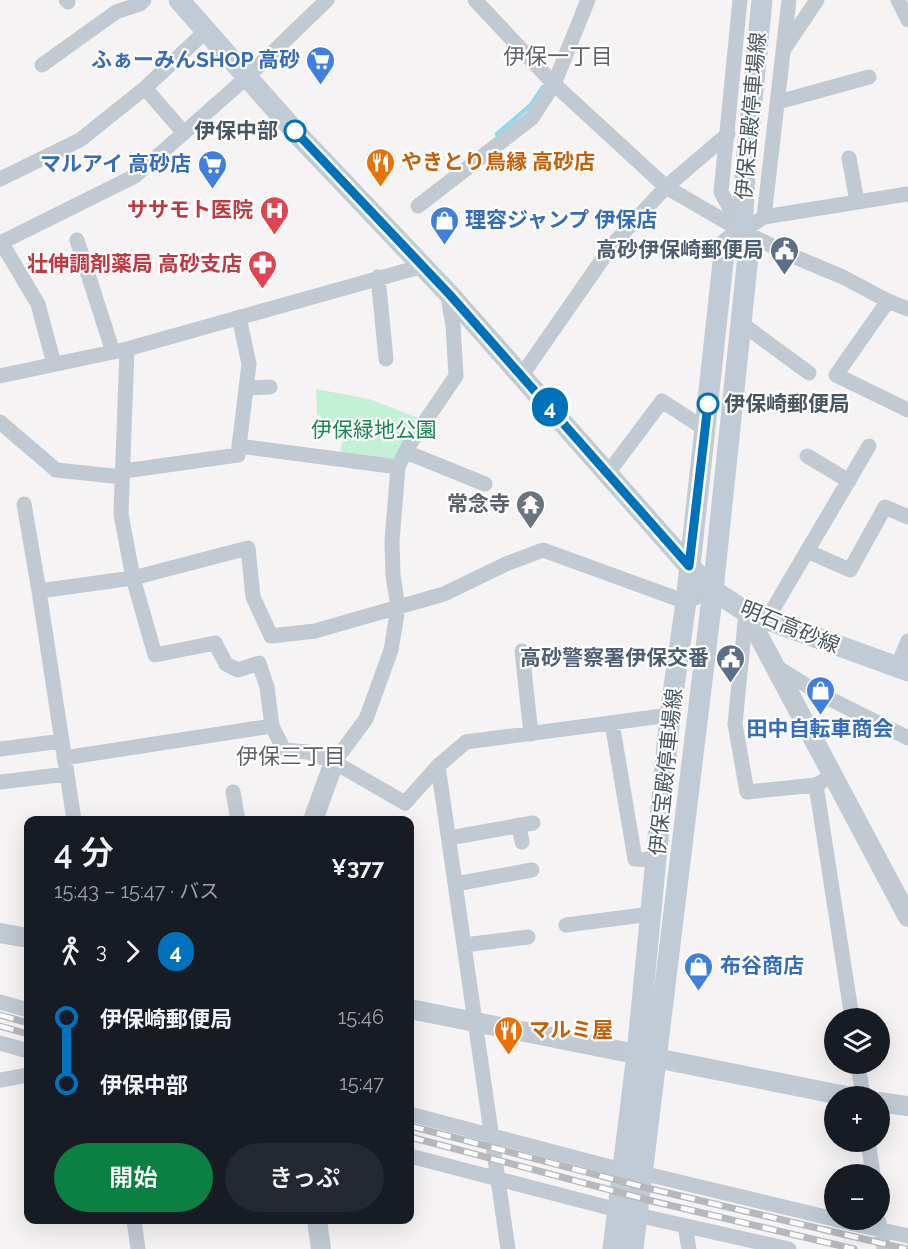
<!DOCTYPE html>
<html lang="ja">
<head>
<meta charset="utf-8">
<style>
	:root { --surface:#171b24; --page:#242831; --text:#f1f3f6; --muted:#9ea1a6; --accent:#0b8043 }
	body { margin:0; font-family:Raleway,"Noto Sans JP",sans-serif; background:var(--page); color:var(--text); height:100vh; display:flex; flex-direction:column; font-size:22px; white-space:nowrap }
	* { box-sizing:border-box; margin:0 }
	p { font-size:20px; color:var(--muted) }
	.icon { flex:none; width:33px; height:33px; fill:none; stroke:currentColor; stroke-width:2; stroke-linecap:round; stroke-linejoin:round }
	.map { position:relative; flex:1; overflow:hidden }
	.details { position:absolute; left:24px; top:816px; width:390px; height:408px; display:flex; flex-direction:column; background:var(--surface); border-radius:12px; box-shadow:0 6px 24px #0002 }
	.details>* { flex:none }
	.badge { padding:0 12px; border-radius:20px; font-size:21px; line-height:39px }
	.buttons { position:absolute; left:824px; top:1008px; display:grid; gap:12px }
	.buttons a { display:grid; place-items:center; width:66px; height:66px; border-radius:50%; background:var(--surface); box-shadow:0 6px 24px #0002; font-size:30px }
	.map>.badge { position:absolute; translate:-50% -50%; box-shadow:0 0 0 3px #fff }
	.legs { display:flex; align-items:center; gap:9px; height:66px; padding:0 30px; font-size:20px }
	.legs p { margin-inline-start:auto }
	.head { display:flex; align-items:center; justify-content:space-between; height:102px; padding:0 30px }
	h1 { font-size:33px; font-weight:600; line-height:45px }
	.cta { display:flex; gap:12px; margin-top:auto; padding:12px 30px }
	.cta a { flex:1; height:69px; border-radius:36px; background:var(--accent); color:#fff; font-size:24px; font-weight:600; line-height:69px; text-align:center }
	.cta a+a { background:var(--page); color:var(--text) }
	ul { padding:0 30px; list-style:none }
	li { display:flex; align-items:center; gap:21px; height:66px; font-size:22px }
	li i { display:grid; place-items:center; width:9px; height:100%; margin:0 8px; background:currentColor }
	li i::after { content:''; width:15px; height:15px; margin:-8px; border:4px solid; border-radius:50%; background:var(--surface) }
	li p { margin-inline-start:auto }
	li:first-child i { background:linear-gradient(#0000 50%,currentColor 0) }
	li:last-child i { background:linear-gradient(currentColor 50%,#0000 0) }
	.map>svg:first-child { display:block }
</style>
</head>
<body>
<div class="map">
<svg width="908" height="1249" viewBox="0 0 908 1249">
	<rect width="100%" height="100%" fill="#f5f3f3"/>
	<!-- green -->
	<path fill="#c3f1d5" d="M316,389L369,399L421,419L397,461L340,455L345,425L320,421L321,416L317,415Z"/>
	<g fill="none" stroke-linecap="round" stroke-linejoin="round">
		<!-- stream -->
		<path stroke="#90daee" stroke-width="4.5" d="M497,134L531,105L543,87"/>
		<!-- minor -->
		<path stroke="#c1cad2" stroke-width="15" d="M66,0L68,2
			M475,0L554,84L666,187L742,231L788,254L843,277L888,301L908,309
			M740,0L721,192L742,231
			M898,0L908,20
			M784,49L817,0
			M42,65L116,12L140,4L144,0
			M145,88L184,133
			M778,102L869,77
			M849,158L857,202
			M0,179L80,140L145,88L206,31
			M418,206L532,118L554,84L588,0
			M764,217L789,0
			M742,231L764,217L908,194
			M77,240L113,352
			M1,242L38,304L54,364
			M0,243L135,176L247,77L327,0
			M378,277L386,359
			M888,301L836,375L908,410
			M741,323L809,373
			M127,349L121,514L133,578L155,655L215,643L226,664L238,670L259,663L267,687L272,726L284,750L308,752L334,762L405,803L438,766L466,742L670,715
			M522,375L613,244L666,187L728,134
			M0,376L127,349L423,266
			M246,388L270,387
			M0,422L56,470L123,477
			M239,446L398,467
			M406,452L485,484
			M807,456L849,481
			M124,471L238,455L249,364L239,317
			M608,473L662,401L705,429
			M24,504L39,591
			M807,551L850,570L885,507L908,517
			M746,612L735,724L747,792L816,785
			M766,621L869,446
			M522,651L531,734
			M777,667L820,694L908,738
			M897,667L908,641
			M612,723L635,859L657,860
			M0,749L62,741
			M64,758L272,726
			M334,762L366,719L391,650L398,608L393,575L392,541L398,467L409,445L456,376L453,326L449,303L450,295
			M438,766L508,1249
			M832,776L816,785L852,1018
			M0,782L67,774
			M233,792L238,820
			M74,820L39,591L133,578L248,548L253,597L271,636L315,631L444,594L506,564L543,550L686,602L713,590
			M519,825L522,842
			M449,838L533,823
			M455,884L532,870
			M566,925L651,914
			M464,945L528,937
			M0,1002L28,1010
			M0,1043L28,1051
			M858,1064L863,1096
			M0,1080L28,1075
			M410,1114L622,1170
			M868,1142L873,1174
			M410,1156L637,1215L789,1249
			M642,1173L834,1219
			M134,1220L138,1249
			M836,1220L908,1236
			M879,1222L884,1249
			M685,1226L689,1249"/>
		<!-- tertiary -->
		<path stroke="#c1cad2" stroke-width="20" d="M746,612L908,917
			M313,820L334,762
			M0,933L28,938
			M410,1009L846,1096
			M879,1102L908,1106
			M317,1220L321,1249"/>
		<!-- secondary -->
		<path stroke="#c1cbd6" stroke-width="21" d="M179,0L301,138L450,295L689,566L713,590L746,612L908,671
			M613,1249L637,1054L670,715L686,602L725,244L742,231
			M633,1249L713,590L741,323L748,256L742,231L745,173L762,0"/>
		<defs>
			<path id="rail" d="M0,1015L28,1023
				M0,1026L28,1034
				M410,1126L651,1189L906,1249
				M410,1137L648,1200L854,1249"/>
		</defs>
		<!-- rail casing -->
		<use href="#rail" stroke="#b5b8bd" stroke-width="7"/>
		<!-- rail -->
		<use href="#rail" stroke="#fff" stroke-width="4.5" stroke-dasharray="14" stroke-linecap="butt"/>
	</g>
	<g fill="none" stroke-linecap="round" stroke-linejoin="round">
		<defs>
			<path id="line-1" d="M295,131L450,295L689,566L708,404"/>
		</defs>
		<!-- line-1 casing -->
		<use href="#line-1" stroke="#fff" stroke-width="14"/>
		<!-- line-1 -->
		<use href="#line-1" stroke="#0072bc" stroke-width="9"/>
	</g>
	<!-- icons -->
	<defs>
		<symbol id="supermarket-pin" viewBox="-11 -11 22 30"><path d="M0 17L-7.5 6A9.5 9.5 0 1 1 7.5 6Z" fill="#3f7fe0" stroke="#fff"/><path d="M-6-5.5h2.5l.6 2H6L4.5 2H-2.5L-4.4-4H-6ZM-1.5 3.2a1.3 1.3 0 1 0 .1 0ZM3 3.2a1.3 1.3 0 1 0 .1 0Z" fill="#fff"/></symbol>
		<symbol id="restaurant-pin" viewBox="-11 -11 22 30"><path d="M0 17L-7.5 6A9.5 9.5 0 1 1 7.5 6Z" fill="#e8710a" stroke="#fff"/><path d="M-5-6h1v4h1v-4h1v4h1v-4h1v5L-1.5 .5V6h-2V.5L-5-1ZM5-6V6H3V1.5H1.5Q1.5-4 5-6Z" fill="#fff"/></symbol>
		<symbol id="hospital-pin" viewBox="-11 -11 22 30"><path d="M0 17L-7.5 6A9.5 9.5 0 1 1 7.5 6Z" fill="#e0444e" stroke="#fff"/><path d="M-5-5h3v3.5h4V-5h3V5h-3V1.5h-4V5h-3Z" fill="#fff"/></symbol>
		<symbol id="shop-pin" viewBox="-11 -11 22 30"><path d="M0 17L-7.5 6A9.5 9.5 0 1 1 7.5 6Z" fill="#3f7fe0" stroke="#fff"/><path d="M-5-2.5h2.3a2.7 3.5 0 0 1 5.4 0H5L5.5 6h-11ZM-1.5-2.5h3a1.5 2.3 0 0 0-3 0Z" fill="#fff"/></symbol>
		<symbol id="civic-pin" viewBox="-11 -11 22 30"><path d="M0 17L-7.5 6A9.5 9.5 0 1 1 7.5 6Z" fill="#5c6f8a" stroke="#fff"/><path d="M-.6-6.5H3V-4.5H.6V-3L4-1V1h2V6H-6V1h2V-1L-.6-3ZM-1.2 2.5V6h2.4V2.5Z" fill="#fff"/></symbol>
		<symbol id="pharmacy-pin" viewBox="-11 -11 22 30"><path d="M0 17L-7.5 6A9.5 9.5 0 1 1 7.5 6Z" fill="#e0444e" stroke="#fff"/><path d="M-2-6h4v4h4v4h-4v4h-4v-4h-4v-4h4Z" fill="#fff"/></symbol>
		<symbol id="temple-pin" viewBox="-11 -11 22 30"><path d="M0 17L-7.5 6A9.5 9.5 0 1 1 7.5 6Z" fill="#6b7280" stroke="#fff"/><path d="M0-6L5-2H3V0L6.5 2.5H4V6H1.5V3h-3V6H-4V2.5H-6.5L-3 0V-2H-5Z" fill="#fff"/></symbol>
	</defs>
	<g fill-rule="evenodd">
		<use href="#supermarket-pin" x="304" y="44" width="33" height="45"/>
		<use href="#restaurant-pin" x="364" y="146" width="33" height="45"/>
		<use href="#supermarket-pin" x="196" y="148" width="33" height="45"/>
		<use href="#hospital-pin" x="258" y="194" width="33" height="45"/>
		<use href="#shop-pin" x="428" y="204" width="33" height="45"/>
		<use href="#civic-pin" x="768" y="234" width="33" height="45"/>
		<use href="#pharmacy-pin" x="246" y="248" width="33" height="45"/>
		<use href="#temple-pin" x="514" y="488" width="33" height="45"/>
		<use href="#civic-pin" x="714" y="642" width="33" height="45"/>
		<use href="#shop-pin" x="804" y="674" width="33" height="45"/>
		<use href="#shop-pin" x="682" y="950" width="33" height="45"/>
		<use href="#restaurant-pin" x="492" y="1014" width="33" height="45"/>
	</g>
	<!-- markers -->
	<g fill="#fff" stroke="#0072bc" stroke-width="3">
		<circle cx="295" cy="131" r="10"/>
		<circle cx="708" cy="404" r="10"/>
	</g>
	<g text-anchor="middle" stroke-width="4.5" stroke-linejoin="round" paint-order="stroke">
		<!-- shop labels -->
		<g font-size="21" font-weight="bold" fill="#366cbe" stroke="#fff" text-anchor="end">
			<text x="300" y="67">ふぁーみんSHOP 高砂</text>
			<text x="191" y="171">マルアイ 高砂店</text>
			<text x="465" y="227" text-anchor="start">理容ジャンプ 伊保店</text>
			<text x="820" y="736" text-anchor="middle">田中自転車商会</text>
			<text x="720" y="973" text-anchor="start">布谷商店</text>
		</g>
		<!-- street labels -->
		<g font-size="21" fill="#4a5661" stroke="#fff">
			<text transform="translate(751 116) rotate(-85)" y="7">伊保宝殿停車場線</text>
			<text transform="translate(790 627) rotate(22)" y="7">明石高砂線</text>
			<text transform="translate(666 772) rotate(-84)" y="7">伊保宝殿停車場線</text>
		</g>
		<!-- stop labels -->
		<g font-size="21" font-weight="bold" fill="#4a5661" stroke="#fff" text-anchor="end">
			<text x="278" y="138">伊保中部</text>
			<text x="724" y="411" text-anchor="start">伊保崎郵便局</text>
		</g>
		<!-- food labels -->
		<g font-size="21" font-weight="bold" fill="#c56008" stroke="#fff" text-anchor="start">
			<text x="401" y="169">やきとり鳥縁 高砂店</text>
			<text x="529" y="1037">マルミ屋</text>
		</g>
		<!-- health labels -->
		<g font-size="21" font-weight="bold" fill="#be3a42" stroke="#fff" text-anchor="end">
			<text x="253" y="217">ササモト医院</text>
			<text x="242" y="271">壮伸調剤薬局 高砂支店</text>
		</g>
		<!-- service labels -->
		<g font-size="21" font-weight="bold" fill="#4e5e75" stroke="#fff" text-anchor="end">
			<text x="764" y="257">高砂伊保崎郵便局</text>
			<text x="709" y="665">高砂警察署伊保交番</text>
		</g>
		<!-- park labels -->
		<g font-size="21" fill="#17864f" stroke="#fff">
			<text x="374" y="437">伊保緑地公園</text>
		</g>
		<!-- worship labels -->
		<g font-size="21" font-weight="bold" fill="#5b616d" stroke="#fff" text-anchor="end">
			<text x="510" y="511">常念寺</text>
		</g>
		<!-- neighbourhood labels -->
		<g font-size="22" fill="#5f6368" stroke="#fff">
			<text x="558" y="64">伊保一丁目</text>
			<text x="291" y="764">伊保三丁目</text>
		</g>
	</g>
</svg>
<div class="buttons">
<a><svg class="icon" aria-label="layers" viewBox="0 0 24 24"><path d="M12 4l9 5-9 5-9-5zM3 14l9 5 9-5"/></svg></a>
<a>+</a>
<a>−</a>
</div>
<b class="badge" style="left:550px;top:407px;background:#0072bc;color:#fff">4</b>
<section class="details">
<div class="head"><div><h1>4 分</h1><p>15:43 – 15:47 · バス</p></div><b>¥377</b></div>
<div class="legs"><svg class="icon" aria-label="walk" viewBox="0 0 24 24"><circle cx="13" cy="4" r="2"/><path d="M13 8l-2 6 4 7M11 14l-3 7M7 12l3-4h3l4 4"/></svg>3<svg class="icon" aria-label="forward" viewBox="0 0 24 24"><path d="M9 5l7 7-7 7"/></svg><b class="badge" style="background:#0072bc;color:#fff">4</b></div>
<ul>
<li><i style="color:#0072bc"></i><b>伊保崎郵便局</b><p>15:46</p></li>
<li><i style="color:#0072bc"></i><b>伊保中部</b><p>15:47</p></li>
</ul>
<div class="cta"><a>開始</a><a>きっぷ</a></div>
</section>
</div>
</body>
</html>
